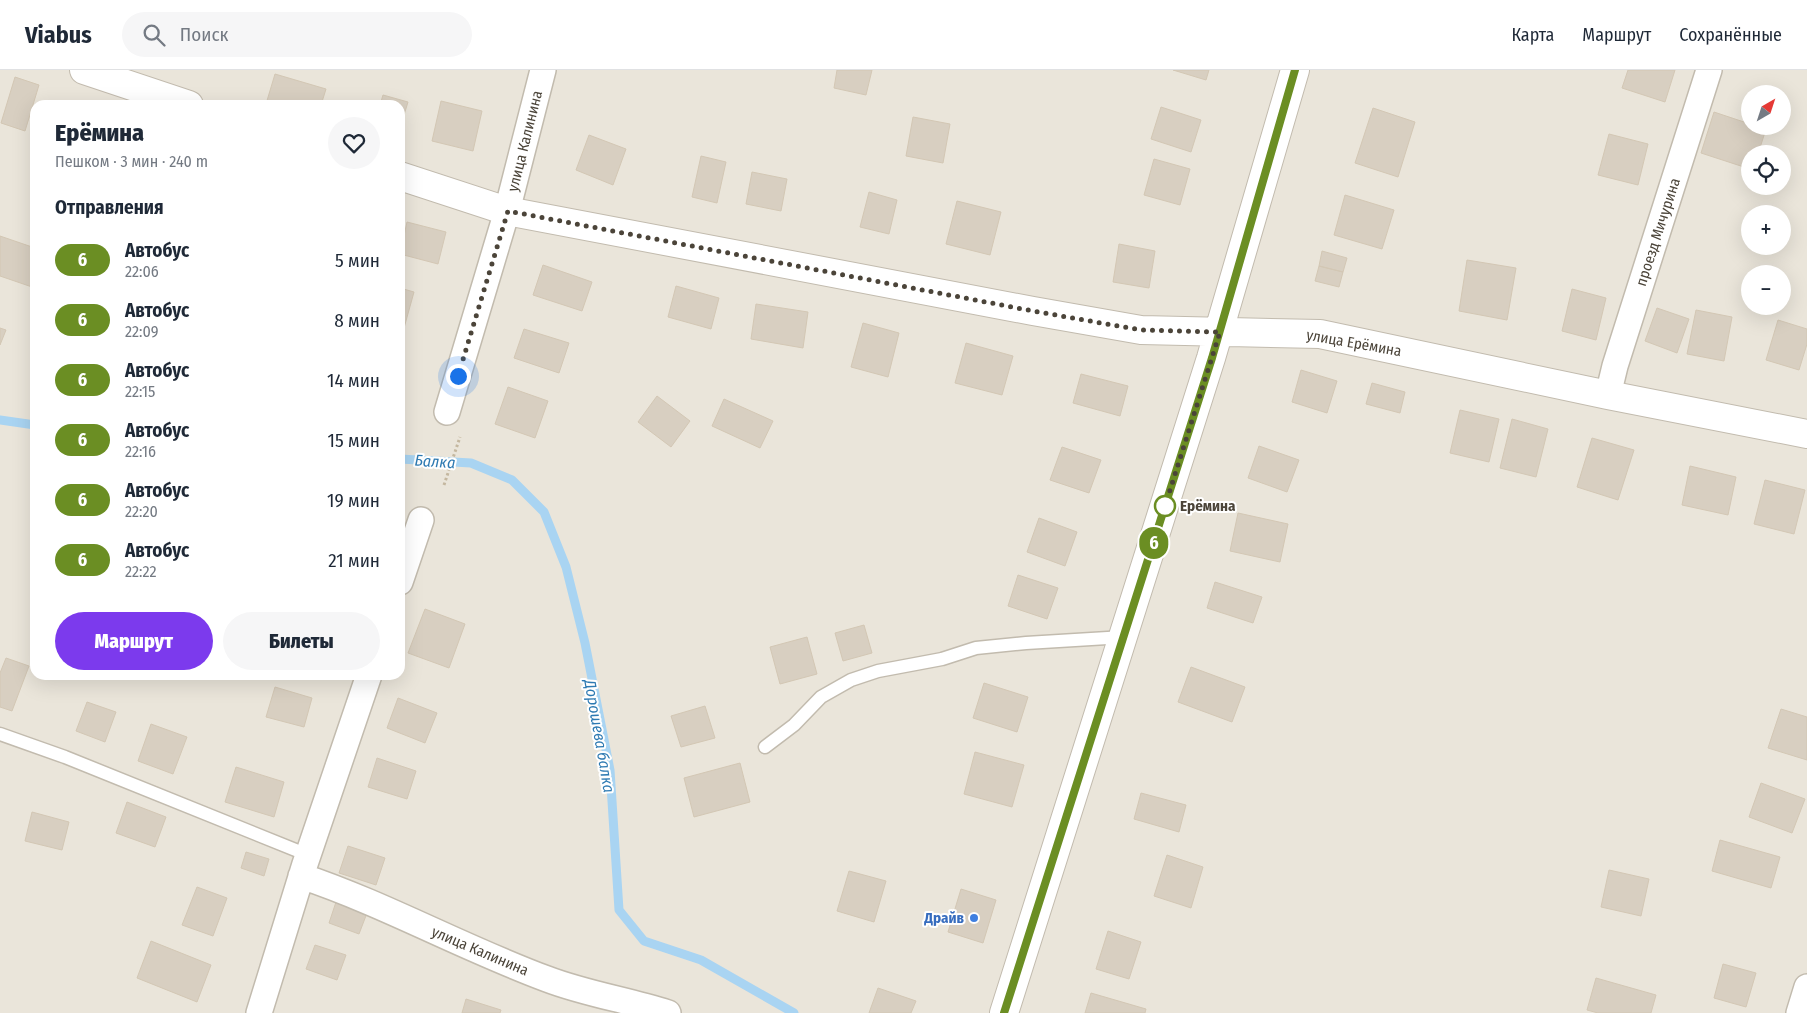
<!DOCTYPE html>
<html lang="ru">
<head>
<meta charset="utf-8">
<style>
	:root { --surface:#fff; --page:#f6f6f7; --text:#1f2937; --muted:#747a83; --line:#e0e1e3; --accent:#7c3aed }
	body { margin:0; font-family:"Fira Sans Condensed",sans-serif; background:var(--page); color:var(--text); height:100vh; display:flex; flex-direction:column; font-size:19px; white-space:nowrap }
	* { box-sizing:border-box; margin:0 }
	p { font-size:16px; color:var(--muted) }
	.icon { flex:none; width:28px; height:28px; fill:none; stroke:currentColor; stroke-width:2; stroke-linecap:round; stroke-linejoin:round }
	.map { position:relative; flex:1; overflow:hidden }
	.drawer { position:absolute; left:30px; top:30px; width:375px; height:580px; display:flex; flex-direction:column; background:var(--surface); border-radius:15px; box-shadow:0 5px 20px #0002 }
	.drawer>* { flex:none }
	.badge { padding:0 10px; border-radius:16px; font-size:18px; line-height:32px }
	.needle { width:32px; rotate:39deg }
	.fabs { position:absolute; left:1741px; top:15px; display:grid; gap:10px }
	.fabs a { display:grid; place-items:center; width:50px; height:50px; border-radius:50%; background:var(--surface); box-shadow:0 5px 20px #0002; font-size:25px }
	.you { position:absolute; width:25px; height:25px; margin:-12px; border:4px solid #fff; border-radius:50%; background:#1a73e8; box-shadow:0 0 0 8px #1a73e833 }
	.map>.badge { position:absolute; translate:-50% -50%; box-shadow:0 0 0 2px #fff }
	h2 { padding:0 25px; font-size:19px; line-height:45px }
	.round { display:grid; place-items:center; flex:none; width:52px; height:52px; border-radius:26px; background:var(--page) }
	.headline { display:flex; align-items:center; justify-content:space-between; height:85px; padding:0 25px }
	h1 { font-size:24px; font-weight:800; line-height:38px }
	.cta { display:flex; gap:10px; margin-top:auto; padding:10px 25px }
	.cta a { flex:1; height:58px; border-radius:30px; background:var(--accent); color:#fff; font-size:20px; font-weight:800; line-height:58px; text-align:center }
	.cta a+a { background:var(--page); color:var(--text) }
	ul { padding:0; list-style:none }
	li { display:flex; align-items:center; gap:15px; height:60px; padding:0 25px }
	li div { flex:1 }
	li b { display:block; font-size:19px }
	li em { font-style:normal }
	li .badge { min-width:55px; font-weight:700; text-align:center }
	header { display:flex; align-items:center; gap:30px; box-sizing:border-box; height:70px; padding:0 25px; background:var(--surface); border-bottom:1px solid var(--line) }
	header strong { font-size:24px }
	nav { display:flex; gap:28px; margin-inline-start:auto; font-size:18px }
	.search { width:350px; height:45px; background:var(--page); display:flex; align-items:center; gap:12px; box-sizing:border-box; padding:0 18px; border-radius:28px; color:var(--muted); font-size:19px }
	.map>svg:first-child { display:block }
</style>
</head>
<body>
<header>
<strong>Viabus</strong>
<div class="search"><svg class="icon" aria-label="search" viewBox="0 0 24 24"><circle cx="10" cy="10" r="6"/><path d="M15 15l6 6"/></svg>Поиск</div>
<nav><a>Карта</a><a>Маршрут</a><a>Сохранённые</a></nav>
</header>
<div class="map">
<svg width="1807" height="943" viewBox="0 0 1807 943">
	<rect width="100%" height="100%" fill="#f6f3ec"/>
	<!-- residential -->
	<path fill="#eae5da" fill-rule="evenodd" d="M0,0H1807V943H0ZM1750,24H1782V56H1750ZM35,35H400V605H35ZM1750,84H1782V116H1750ZM1750,144H1782V176H1750ZM1750,204H1782V236H1750Z"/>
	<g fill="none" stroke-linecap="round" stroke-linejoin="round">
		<!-- stream -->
		<path stroke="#a9d4f2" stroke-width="9" d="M0,350L35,355
			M400,389L471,393L512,410L544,442L566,497L585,573L610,700L619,840L644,871L701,890L794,943"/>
	</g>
	<!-- building -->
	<path fill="#d8cfc1" stroke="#d3c7b4" d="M837,0H872L866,25L834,18Z
		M1173,0H1209L1206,10Z
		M1628,0H1675L1665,32L1622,18Z
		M275,4L326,19L321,35L266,34Z
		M15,7L39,15L25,61L1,53Z
		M383,25L408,32L400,58V35H380Z
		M441,31L482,41L473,81L432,71Z
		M1161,37L1201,50L1191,82L1151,69Z
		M1373,38L1415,52L1398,107L1355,93Z
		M1714,42L1750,54V56L1766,59L1758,84H1750V99L1701,83Z
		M913,47L950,54L943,93L906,86Z
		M1609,64L1648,74L1638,115L1598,105Z
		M589,65L626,79L613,115L576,100Z
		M701,86L726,92L717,133L692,127Z
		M1154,89L1190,99L1180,135L1144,125Z
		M752,102L787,109L781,141L746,134Z
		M869,122L897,130L889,164L860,157Z
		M1345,125L1394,140L1382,179L1334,165Z
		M957,131L1001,142L990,185L946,174Z
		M407,152L446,162L438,194L400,184Z
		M0,166L35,178V218L0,206Z
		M1119,174L1155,181L1149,218L1113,212Z
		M1322,181L1347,188L1343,202L1319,196Z
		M1467,190L1516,198L1507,250L1459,241Z
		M543,195L592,212L582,241L533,225Z
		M1319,196L1343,202L1339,217L1315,211Z
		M676,216L719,228L711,259L668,247Z
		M400,218L414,222L404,258L400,257Z
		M1572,219L1606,228L1596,270L1562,261Z
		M756,234L808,242L803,278L751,269Z
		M1657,238L1689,249L1677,283L1645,271Z
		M1696,240L1732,247L1724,291L1687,284Z
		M1778,250L1807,259V274L1799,300L1766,290Z
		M863,253L899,263L888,307L851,297Z
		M0,258L6,260L0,275Z
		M524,259L569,273L559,303L514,288Z
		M966,273L1013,286L1002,325L955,313Z
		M1301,300L1337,311L1327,343L1292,332Z
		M1081,304L1128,316L1120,346L1073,333Z
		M1372,313L1405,322L1400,343L1366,334Z
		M508,317L548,331L535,368L495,354Z
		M657,326L690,351L671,377L638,352Z
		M724,329L773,351L760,378L712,356Z
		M1460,340L1499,349L1489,392L1450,383Z
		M1512,349L1548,359L1536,407L1500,398Z
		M1592,368L1634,380L1618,430L1577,417Z
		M1259,376L1299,390L1287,422L1248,408Z
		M1062,377L1101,390L1089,423L1050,410Z
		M1690,396L1736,407L1728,445L1682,435Z
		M1765,410L1805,420L1794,464L1754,454Z
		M1238,443L1288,454L1280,492L1230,481Z
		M1039,448L1077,462L1065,496L1027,482Z
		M1018,505L1058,518L1047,549L1008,536Z
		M1215,512L1262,527L1253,553L1207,538Z
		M425,539L465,554L449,598L408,583Z
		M864,555L872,583L843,591L835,563Z
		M807,567L817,604L780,614L770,577Z
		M6,588L29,596L12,641L0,637V603Z
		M1191,597L1245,617L1232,652L1178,632Z
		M984,613L1028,627L1017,662L973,648Z
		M275,617L312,628L304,657L266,647Z
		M398,628L437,643L425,673L387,658Z
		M87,632L116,642L105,672L76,661Z
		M705,636L715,668L681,677L671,646Z
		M1781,639L1807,647V690L1768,678Z
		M151,654L187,667L173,704L138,691Z
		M975,682L1024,695L1012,737L964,724Z
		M377,688L416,701L407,729L368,717Z
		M740,693L750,732L694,747L684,708Z
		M236,697L284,712L274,747L225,732Z
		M1761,713L1805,729L1792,763L1749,747Z
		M1141,723L1186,735L1179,762L1134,749Z
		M127,732L166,747L155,777L116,763Z
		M32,742L69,752L62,780L25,771Z
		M1720,770L1780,787L1771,818L1712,801Z
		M348,776L385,788L376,815L339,803Z
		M246,782L269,789L264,806L241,798Z
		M1167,785L1203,797L1191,838L1154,826Z
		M1609,800L1649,809L1641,846L1601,837Z
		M849,801L886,811L874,852L837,841Z
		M197,817L227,828L213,866L182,855Z
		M961,819L996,830L983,873L948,862Z
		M336,832L367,843L359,864L329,853Z
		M1108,861L1141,872L1129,909L1096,899Z
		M151,871L211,895L197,932L137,908Z
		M315,875L346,885L337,910L306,899Z
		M1723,894L1756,903L1746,937L1714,928Z
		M1596,908L1656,925L1651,943H1598L1587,940Z
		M878,918L916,931L911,943H869Z
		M1091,923L1146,939L1145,943H1085Z
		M466,929L501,940L500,943H462Z"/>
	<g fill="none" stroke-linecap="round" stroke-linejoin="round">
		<defs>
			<path id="service" d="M0,664L65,687L308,785
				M765,677L794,655L821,627L851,610L878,601L942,589L976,578L1026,573L1124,567"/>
			<path id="minor" d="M1608,325L1615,296L1709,0
				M447,342L507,141L543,0
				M400,512L421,450
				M301,806C385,834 463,878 547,909C586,924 628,930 668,943
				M259,943L305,794L369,605
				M1799,943L1807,917"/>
			<path id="tertiary" d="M84,0L189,35
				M400,106L507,141L1033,241L1141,260L1320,264L1608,325L1807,364
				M1004,943L1211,288L1295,0"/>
		</defs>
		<!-- service casing -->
		<use href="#service" stroke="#c2bbae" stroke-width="15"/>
		<!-- minor casing -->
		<use href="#minor" stroke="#c2bbae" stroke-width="28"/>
		<!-- tertiary casing -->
		<use href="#tertiary" stroke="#c2bbae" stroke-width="30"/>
		<!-- path -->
		<path stroke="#c4b79f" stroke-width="3" stroke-dasharray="2.5 2.5" stroke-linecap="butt" d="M444,415L460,367"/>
		<!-- service -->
		<use href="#service" stroke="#fff" stroke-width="12"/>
		<!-- minor -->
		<use href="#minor" stroke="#fff" stroke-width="25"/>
		<!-- tertiary -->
		<use href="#tertiary" stroke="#fff" stroke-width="28"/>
	</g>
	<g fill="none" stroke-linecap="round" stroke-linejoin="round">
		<defs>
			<path id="line" d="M1004,943L1212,288L1295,0"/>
		</defs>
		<!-- line casing -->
		<use href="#line" stroke="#fff" stroke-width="11"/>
		<!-- line -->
		<use href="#line" stroke="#6b8e23" stroke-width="8"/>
		<!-- walk -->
		<path stroke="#4b4439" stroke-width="5" stroke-dasharray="0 9" d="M458,306L508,141L1033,241L1141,260L1220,262L1165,436"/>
	</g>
	<!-- markers -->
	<circle fill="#fff" stroke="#6b8e23" stroke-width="2.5" cx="1165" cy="436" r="10"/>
	<circle fill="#3f7fe0" stroke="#fff" stroke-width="2" cx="974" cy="848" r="5"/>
	<g text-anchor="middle" stroke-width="4" stroke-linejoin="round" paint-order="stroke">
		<!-- street labels -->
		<g font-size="15" fill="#4b4439" stroke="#fff">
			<text transform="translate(525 71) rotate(-76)" y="5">улица Калинина</text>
			<text transform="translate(1658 162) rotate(-72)" y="5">проезд Мичурина</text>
			<text transform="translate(1354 273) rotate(10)" y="5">улица Ерёмина</text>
			<text transform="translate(480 881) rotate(23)" y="5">улица Калинина</text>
		</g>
		<!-- stop labels -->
		<g font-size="15" font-weight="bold" fill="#4b4439" stroke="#fff" text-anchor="start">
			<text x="1180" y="441">Ерёмина</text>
		</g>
		<!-- shop labels -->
		<g font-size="15" font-weight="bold" fill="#366cbe" stroke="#fff" text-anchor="end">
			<text x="964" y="853">Драйв</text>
		</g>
		<!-- water labels -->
		<g font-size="16" font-style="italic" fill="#2e7ab2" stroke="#fff">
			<text transform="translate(435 391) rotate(4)" y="6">Балка</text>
			<text transform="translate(600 666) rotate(80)" y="6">Дорошева балка</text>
		</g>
	</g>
</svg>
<div class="fabs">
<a><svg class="needle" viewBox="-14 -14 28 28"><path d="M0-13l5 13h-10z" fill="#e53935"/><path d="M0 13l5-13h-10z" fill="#747a83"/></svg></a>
<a><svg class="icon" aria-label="locate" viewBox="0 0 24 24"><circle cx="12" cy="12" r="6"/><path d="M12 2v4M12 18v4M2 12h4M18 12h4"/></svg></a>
<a>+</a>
<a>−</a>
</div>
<div class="you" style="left:458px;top:306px"></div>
<b class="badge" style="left:1154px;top:473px;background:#6b8e23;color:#fff">6</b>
<section class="drawer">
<div class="headline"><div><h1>Ерёмина</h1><p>Пешком · 3 мин · 240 m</p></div><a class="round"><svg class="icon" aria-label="heart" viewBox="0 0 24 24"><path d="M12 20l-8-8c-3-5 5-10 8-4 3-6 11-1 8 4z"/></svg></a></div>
<h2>Отправления</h2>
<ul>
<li><span class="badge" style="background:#6b8e23;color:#fff">6</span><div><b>Автобус</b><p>22:06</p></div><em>5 мин</em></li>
<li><span class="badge" style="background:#6b8e23;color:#fff">6</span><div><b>Автобус</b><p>22:09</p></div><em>8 мин</em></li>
<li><span class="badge" style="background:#6b8e23;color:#fff">6</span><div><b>Автобус</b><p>22:15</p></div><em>14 мин</em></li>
<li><span class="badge" style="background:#6b8e23;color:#fff">6</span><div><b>Автобус</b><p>22:16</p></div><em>15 мин</em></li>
<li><span class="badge" style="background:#6b8e23;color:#fff">6</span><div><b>Автобус</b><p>22:20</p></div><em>19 мин</em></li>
<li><span class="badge" style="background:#6b8e23;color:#fff">6</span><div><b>Автобус</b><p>22:22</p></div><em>21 мин</em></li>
</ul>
<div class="cta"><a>Маршрут</a><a>Билеты</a></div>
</section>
</div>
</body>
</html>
